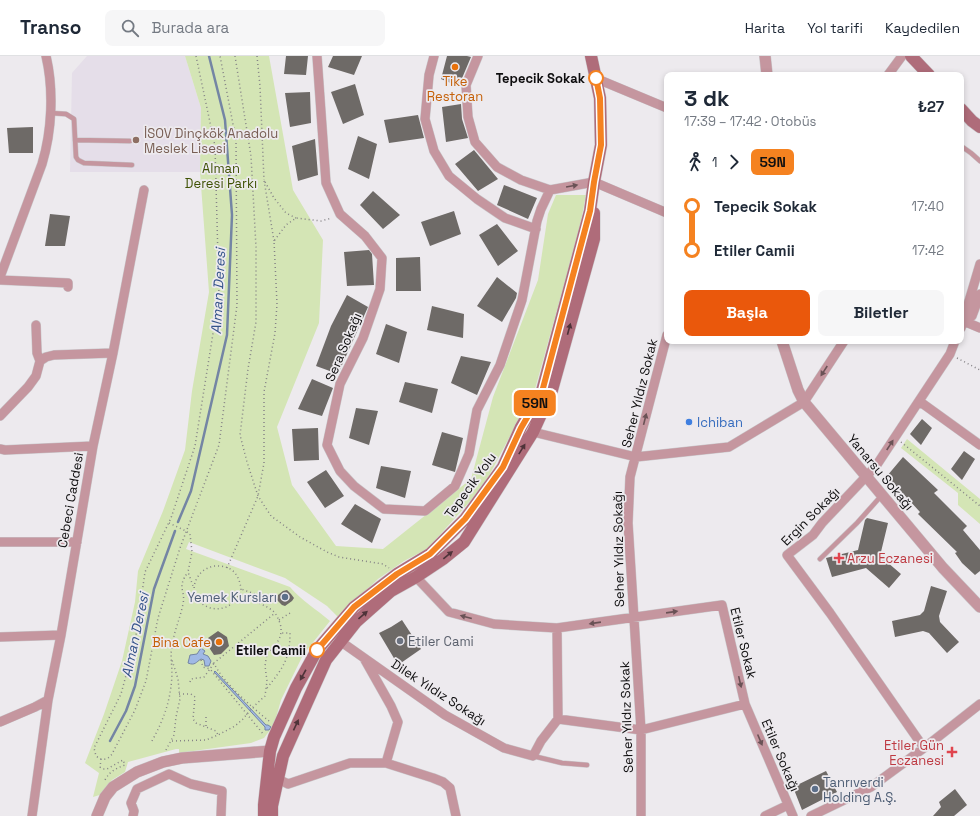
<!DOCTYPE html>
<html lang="tr">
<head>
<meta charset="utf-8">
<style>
	:root { --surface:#fff; --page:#f6f6f7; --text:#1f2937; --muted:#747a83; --line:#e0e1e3; --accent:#ea580c }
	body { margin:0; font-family:"Space Grotesk",sans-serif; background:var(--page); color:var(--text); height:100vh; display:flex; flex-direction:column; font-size:15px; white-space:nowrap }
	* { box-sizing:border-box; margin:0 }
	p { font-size:13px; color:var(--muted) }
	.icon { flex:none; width:22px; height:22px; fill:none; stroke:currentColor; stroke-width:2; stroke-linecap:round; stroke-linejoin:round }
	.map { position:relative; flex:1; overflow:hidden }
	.side { position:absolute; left:664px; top:16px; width:300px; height:272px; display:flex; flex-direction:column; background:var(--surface); border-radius:8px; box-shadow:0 2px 6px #0003 }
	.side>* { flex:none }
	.badge { padding:0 8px; border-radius:6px; font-size:14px; line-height:26px }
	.map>.badge { position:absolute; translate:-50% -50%; box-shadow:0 0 0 2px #fff }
	.legs { display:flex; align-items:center; gap:6px; height:44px; padding:0 20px; font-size:13px }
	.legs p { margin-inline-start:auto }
	.headline { display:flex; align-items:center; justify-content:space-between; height:68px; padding:0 20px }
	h1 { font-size:22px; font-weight:700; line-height:30px }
	.primary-button { display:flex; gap:8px; margin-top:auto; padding:8px 20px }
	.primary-button a { flex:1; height:46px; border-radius:8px; background:var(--accent); color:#fff; font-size:16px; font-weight:700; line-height:46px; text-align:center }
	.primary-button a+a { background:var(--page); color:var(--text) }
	ul { padding:0 20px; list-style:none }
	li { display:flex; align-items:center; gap:14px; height:44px; font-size:15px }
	li i { display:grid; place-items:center; width:6px; height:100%; margin:0 5px; background:currentColor }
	li i::after { content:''; width:10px; height:10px; margin:-5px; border:3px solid; border-radius:50%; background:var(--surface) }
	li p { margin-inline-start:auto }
	li:first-child i { background:linear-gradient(#0000 50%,currentColor 0) }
	li:last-child i { background:linear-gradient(currentColor 50%,#0000 0) }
	header { display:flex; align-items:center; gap:24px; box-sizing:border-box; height:56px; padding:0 20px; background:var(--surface); border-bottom:1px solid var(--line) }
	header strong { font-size:19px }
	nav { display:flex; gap:22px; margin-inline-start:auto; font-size:14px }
	.search { width:280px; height:36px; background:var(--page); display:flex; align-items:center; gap:10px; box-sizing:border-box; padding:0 14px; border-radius:8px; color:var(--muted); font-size:15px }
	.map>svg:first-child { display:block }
</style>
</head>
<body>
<header>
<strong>Transo</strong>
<div class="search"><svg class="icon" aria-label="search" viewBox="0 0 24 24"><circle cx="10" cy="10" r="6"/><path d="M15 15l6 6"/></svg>Burada ara</div>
<nav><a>Harita</a><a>Yol tarifi</a><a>Kaydedilen</a></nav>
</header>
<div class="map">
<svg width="980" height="760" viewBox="0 0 980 760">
	<rect width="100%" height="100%" fill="#edeaee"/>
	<!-- built -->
	<path fill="#e5dee9" d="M87,0H185L201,52L200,116H70L72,17Z"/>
	<!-- green -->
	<path fill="#d4e5b5" d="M185,0H269L293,134L323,184L319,267L277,371L292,429L336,490L383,493L471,423L493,341L538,224L548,158L556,139H586L579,175L535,333L483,431L427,493L404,505L378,523L338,561L327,550L285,522L189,486L186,493L290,531C302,545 316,553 330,565L303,599L281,644L274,669L264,682L251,687L179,697V693H176L128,706L125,716L112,724L103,738L93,741L99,717L85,707L104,658L122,605L135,546L138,515L163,455L185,394L192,335L209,236L200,116L201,52Z
		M907,383L980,443V468L958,449V437L901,392Z"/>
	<!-- water -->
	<path fill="#a0b9e5" stroke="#7485a4" d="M201,592L205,595L203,598L208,600L211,605L209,610H205L204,604L201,603C196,606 195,610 188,607L190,599L197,598Z
		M215,615L266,669H268L271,671L269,674H265V671L214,616Z"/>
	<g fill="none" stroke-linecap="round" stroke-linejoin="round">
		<!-- stream -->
		<path stroke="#7485a4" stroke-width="2.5" d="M178,466L191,435L227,279L232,159L225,64L209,0
			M110,685L126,655L135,630L154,533L175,475"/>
	</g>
	<!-- building -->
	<path fill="#6e6a67" d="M286,0H308L306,19L284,18Z
		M333,0H362L354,19L328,11Z
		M447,0H467L471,1L460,27V31L441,23Z
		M355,28L364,59L343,68L331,36Z
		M310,36L311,67L290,71L285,37Z
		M461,48L462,63L468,82L446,86L442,51Z
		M418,59L424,82L389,87L384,64Z
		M33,71V97H9L7,72Z
		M358,80L377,88L369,123L348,113Z
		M315,83L318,119L298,125L292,90Z
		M474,94L498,123L478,135L455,108Z
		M504,129L537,142L528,163L497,149Z
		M373,135L400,159L383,173L360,149Z
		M454,155L461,178L430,190L421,166Z
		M50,158L70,160L65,190H45Z
		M497,168L518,195L498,210L479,179Z
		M369,194L372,198L374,229L347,230L344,196Z
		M420,201L421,235H396V202Z
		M497,221L517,237L516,242L502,266L477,250Z
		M347,239L368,251L338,318L316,310L331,270Z
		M432,250L464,258L463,282L427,274Z
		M386,268L407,276L399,307L376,298Z
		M461,300L491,306L477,339L451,327Z
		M312,323L333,332L322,360L298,353Z
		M405,326L438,333L432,357L399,346Z
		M356,352L378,355L369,389L349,382Z
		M922,363L932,372L921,389L910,378Z
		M318,372L319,404L294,405L292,373Z
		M442,376L463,382L455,416L432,409Z
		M964,395L975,403L962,424L951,413Z
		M903,401L938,434L934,437L967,470L963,474L980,494V515L975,519L962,507L955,497L957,496L918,458L920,456L887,420Z
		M381,410L411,415L405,442L376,432Z
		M326,414L344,440L325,452L307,426Z
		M355,448L381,463L372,487L341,468Z
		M867,462L888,467L880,500L901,518L889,532L866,512L832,521L826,502L858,494L865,464Z
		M931,530L947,535L939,560L940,566L959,586L947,597L929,577L923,575L895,581L892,565L920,559L924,555Z
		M287,534L291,538L294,542L292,545L285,550L282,549L277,544L278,539L283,535Z
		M402,564L421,593L398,609L379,577L391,571Z
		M218,575L227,581L229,590L221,598L214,599L210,593L208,582Z
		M826,715L837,736L802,754L793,731Z
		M955,733L967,749L954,760H933L941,751L939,746Z"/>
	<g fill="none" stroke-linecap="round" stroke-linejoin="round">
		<defs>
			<path id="service" d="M50,57L66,58L74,63L76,101L78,104L84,107L132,109
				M75,84L130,85
				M961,90L971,97L980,105
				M820,503L857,467L882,439
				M533,700L562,707L587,709"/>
			<path id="minor" d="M317,0L326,127L340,158L365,180L382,202L380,233L363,282L340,328L327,389L340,415L354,430L384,453L425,455L455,430L469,398L477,354L500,309L522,244L537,165L541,153L550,134
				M434,0L429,19L425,63L434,95L449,120L477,143L505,162L536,173
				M478,0L466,29L468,61L475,86L497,111L521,124L550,134
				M888,19L902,0
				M595,22L667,52
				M550,134L594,126L667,157
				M0,221L42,108C52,75 54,34 46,0
				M0,224L68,227V231
				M961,264L980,272
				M964,265L972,260L980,238
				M36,269L37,297L40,305
				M961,272L980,208
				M919,345L980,389
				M0,360L28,331L36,320L40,305L46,301L54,299L113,297
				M533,376L636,401L729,391L804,346L844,285
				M0,393L5,394L93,390
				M0,486H77
				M416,521L449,556L494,568L557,572L722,549L745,648L793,760
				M557,572L558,663
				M0,581L61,579
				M340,585L445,659L504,692L533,700L541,685L558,663
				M365,604L391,650L398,666L386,707
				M558,663L641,674L745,648
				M0,666L35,651L48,644
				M924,692L830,557L787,499L813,479L822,467L876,410L950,298L955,285
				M278,723L288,728L350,707H386L433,722L443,726L450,732L456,760
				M32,760L48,644L61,579L93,390L113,297L144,134
				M133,760L134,755L131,747L137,733L169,718L191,728L222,735L221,760
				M641,760V674L628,467L630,421L667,279
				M765,760L788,749
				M811,760L871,731L924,692L980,648"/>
			<path id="tertiary" d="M765,0L767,19
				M782,285L798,334L804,346L943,512L980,551
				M97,760L105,741L113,731L137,716L163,706L182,702L270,695"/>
			<path id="secondary" d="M911,0L929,19
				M961,53L972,65L980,71
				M264,760V749L270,695L274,681L296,632L317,594L354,551L397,518L430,498L465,463L503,411L521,371L542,335L590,155L594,126L601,89L600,42L591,0
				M272,760V750L283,700L326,604L356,566L391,535L416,521L443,503L464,486L533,376L552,334L594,183V157"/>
		</defs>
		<!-- service casing -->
		<use href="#service" stroke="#c9c7ca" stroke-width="5.5"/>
		<!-- minor casing -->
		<use href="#minor" stroke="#c9c7ca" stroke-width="10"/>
		<!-- tertiary casing -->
		<use href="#tertiary" stroke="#c9c7ca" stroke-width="12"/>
		<!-- secondary casing -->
		<use href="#secondary" stroke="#c9c7ca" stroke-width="13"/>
		<!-- path -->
		<path stroke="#858386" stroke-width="1.5" stroke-dasharray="1 3" stroke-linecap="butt" d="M196,0L215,90L219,240L195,390L171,462L145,516L135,586L121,638L94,692L96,700C102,705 108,704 112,698L135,654L146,625L158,562L180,492L219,389L237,249L236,84L220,0
			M235,0L251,100L256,191V266L248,313L240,379L247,406L258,440L271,460L300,481L327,496L339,501L383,508L389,512
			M257,0L260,30L264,124
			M274,185L264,124L274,142L286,157L296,162
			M957,302L980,314
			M901,386L980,450
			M169,467L186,475L190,478L192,496L188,516L193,530
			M214,510C231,509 239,517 241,533C230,569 182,550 197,522C201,515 206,512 214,510Z
			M227,512L258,440L264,407V336L275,277L277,248L274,185L286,169L296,162L321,165L332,162
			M279,564L290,557
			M201,604L203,611L210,613L214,607
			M190,626L191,623L204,621L210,613L264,679
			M267,632C283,612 290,603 290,577H281
			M179,638H191L195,641L193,663L196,667L216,675L218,679
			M269,665C253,652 222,626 214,607L275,557
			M206,670V659
			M152,685C164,663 171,644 172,618C172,609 170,599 172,590C174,575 180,563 183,548C186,533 176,533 188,516
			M172,685L206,684L218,679L235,670L243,663L252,652L265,640L267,625L265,610L267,597C276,589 284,581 280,567C278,563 277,559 274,556C270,552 263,549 257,546L255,538L241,533
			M166,694L174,679L176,661L180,643L178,623L172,604
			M101,703L100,711L103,713H107L123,704L125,709C115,713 110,715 105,724"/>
		<!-- service -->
		<use href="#service" stroke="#c5969f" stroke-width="4.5"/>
		<!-- minor -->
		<use href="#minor" stroke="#c5969f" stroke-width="9"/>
		<!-- tertiary -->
		<use href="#tertiary" stroke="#c5969f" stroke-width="11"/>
		<!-- secondary -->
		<use href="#secondary" stroke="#af6c7a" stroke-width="12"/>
	</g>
	<!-- one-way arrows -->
	<defs><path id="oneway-solid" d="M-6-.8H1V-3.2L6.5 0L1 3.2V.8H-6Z"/></defs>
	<g fill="#6a5256">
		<use href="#oneway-solid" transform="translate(572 130) rotate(-10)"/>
		<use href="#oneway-solid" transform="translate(824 315) rotate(123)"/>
		<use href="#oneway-solid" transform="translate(645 363) rotate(-76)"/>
		<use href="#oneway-solid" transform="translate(890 389) rotate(-57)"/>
		<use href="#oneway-solid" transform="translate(672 556) rotate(-8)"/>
		<use href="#oneway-solid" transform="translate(466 561) rotate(-165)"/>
		<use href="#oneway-solid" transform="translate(595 567) rotate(172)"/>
		<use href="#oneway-solid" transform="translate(740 626) rotate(77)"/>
		<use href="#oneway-solid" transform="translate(760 684) rotate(67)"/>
	</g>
	<g fill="#4e3339">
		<use href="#oneway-solid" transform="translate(569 273) rotate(-75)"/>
		<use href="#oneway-solid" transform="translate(522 393) rotate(-58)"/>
		<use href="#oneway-solid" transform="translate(448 499) rotate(-39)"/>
		<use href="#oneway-solid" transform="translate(363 559) rotate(-41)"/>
		<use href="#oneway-solid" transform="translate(303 619) rotate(119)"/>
		<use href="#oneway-solid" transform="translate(296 669) rotate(-65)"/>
	</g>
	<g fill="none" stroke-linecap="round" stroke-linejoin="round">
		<defs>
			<path id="line-1" d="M317,594L354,551L397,518L430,498L465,463L503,411L521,372L542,336L590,155L594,126L601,89L600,42L596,22"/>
		</defs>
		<!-- line-1 casing -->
		<use href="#line-1" stroke="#fff" stroke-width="9"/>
		<!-- line-1 -->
		<use href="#line-1" stroke="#f58220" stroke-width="6"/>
	</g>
	<!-- markers -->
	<g fill="#e8710a" stroke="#edeaee" stroke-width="1.5">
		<circle cx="455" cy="11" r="4"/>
		<circle cx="219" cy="586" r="4"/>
	</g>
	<g fill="#fff" stroke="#f58220" stroke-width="2">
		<circle cx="596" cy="22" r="7"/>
		<circle cx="317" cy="594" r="7"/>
	</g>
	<circle fill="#8d6e63" stroke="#edeaee" stroke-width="1.5" cx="136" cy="84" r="4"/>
	<circle fill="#3f7fe0" stroke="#edeaee" stroke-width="1.5" cx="689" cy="366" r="4"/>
	<g fill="#e0444e" stroke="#edeaee" stroke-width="1.5">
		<path d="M837 496h4v4h4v4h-4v4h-4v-4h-4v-4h4z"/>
		<path d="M950 690h4v4h4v4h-4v4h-4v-4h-4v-4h4z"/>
	</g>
	<g fill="#5c6f8a" stroke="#edeaee" stroke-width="1.5">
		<circle cx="285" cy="541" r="4"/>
		<circle cx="815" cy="733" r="4"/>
	</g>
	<circle fill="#6b7280" stroke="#edeaee" stroke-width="1.5" cx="400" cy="585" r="4"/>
	<g text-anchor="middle" stroke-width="3.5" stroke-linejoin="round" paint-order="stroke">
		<!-- stop labels -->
		<g font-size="13" font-weight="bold" fill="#0e0d0e" stroke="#edeaee" text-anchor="end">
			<text x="585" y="27">Tepecik Sokak</text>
			<text x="306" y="599">Etiler Camii</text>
		</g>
		<!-- food labels -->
		<g font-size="13" fill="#c56008" stroke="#edeaee">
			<text x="455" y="30">Tike<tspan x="455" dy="15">Restoran</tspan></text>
			<text x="211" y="591" text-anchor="end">Bina Cafe</text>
		</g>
		<!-- education labels -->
		<g font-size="13" fill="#785e54" stroke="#edeaee" text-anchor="start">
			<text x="144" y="82">İSOV Dinçkök Anadolu<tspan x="144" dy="15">Meslek Lisesi</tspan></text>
		</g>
		<!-- park labels -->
		<g font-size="13" fill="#3e5103" stroke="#edeaee">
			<text x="221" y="117">Alman<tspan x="221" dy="15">Deresi Parkı</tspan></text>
		</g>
		<!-- street labels -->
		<g font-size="13" fill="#0e0d0e" stroke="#edeaee">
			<text transform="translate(343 291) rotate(-67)" y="5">Sera Sokağı</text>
			<text transform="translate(639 337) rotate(-76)" y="5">Seher Yıldız Sokak</text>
			<text transform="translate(881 416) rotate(50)" y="5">Yanarsu Sokağı</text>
			<text transform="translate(470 429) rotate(-54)" y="5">Tepecik Yolu</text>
			<text transform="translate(70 444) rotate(-80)" y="5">Cebeci Caddesi</text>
			<text transform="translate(810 460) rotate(-45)" y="5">Ergin Sokağı</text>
			<text transform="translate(618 493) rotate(-91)" y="5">Seher Yıldız Sokağı</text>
			<text transform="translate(744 587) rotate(76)" y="5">Etiler Sokak</text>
			<text transform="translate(439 636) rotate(33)" y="5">Dilek Yıldız Sokağı</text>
			<text transform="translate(626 661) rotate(-92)" y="5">Seher Yıldız Sokak</text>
			<text transform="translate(781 699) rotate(67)" y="5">Etiler Sokağı</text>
		</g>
		<!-- shop labels -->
		<g font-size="13" fill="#366cbe" stroke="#edeaee" text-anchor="start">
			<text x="697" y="371">Ichiban</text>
		</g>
		<!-- health labels -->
		<g font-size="13" fill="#be3a42" stroke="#edeaee" text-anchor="start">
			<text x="847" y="507">Arzu Eczanesi</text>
			<text x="944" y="694" text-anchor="end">Etiler Gün<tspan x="944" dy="15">Eczanesi</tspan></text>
		</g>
		<!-- service labels -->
		<g font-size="13" fill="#4e5e75" stroke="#edeaee" text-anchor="end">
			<text x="277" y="546">Yemek Kursları</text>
			<text x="823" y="731" text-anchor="start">Tanrıverdi<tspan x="823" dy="15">Holding A.Ş.</tspan></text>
		</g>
		<!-- worship labels -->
		<g font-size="13" fill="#5b616d" stroke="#edeaee" text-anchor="start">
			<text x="408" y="590">Etiler Cami</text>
		</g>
		<!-- water labels -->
		<g font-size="14" font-style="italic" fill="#34538a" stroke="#edeaee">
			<text transform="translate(218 235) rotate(-87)" y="5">Alman Deresi</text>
			<text transform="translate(135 579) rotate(-78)" y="5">Alman Deresi</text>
		</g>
	</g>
</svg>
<b class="badge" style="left:535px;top:347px;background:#f58220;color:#111">59N</b>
<section class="side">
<div class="headline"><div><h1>3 dk</h1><p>17:39 – 17:42 · Otobüs</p></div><b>₺27</b></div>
<div class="legs"><svg class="icon" aria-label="walk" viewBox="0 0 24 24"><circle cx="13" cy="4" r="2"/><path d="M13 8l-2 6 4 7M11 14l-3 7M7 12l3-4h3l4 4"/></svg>1<svg class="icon" aria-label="forward" viewBox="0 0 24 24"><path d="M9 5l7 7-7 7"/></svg><b class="badge" style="background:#f58220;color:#111">59N</b></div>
<ul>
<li><i style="color:#f58220"></i><b>Tepecik Sokak</b><p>17:40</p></li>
<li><i style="color:#f58220"></i><b>Etiler Camii</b><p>17:42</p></li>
</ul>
<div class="primary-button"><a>Başla</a><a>Biletler</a></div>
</section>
</div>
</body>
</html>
